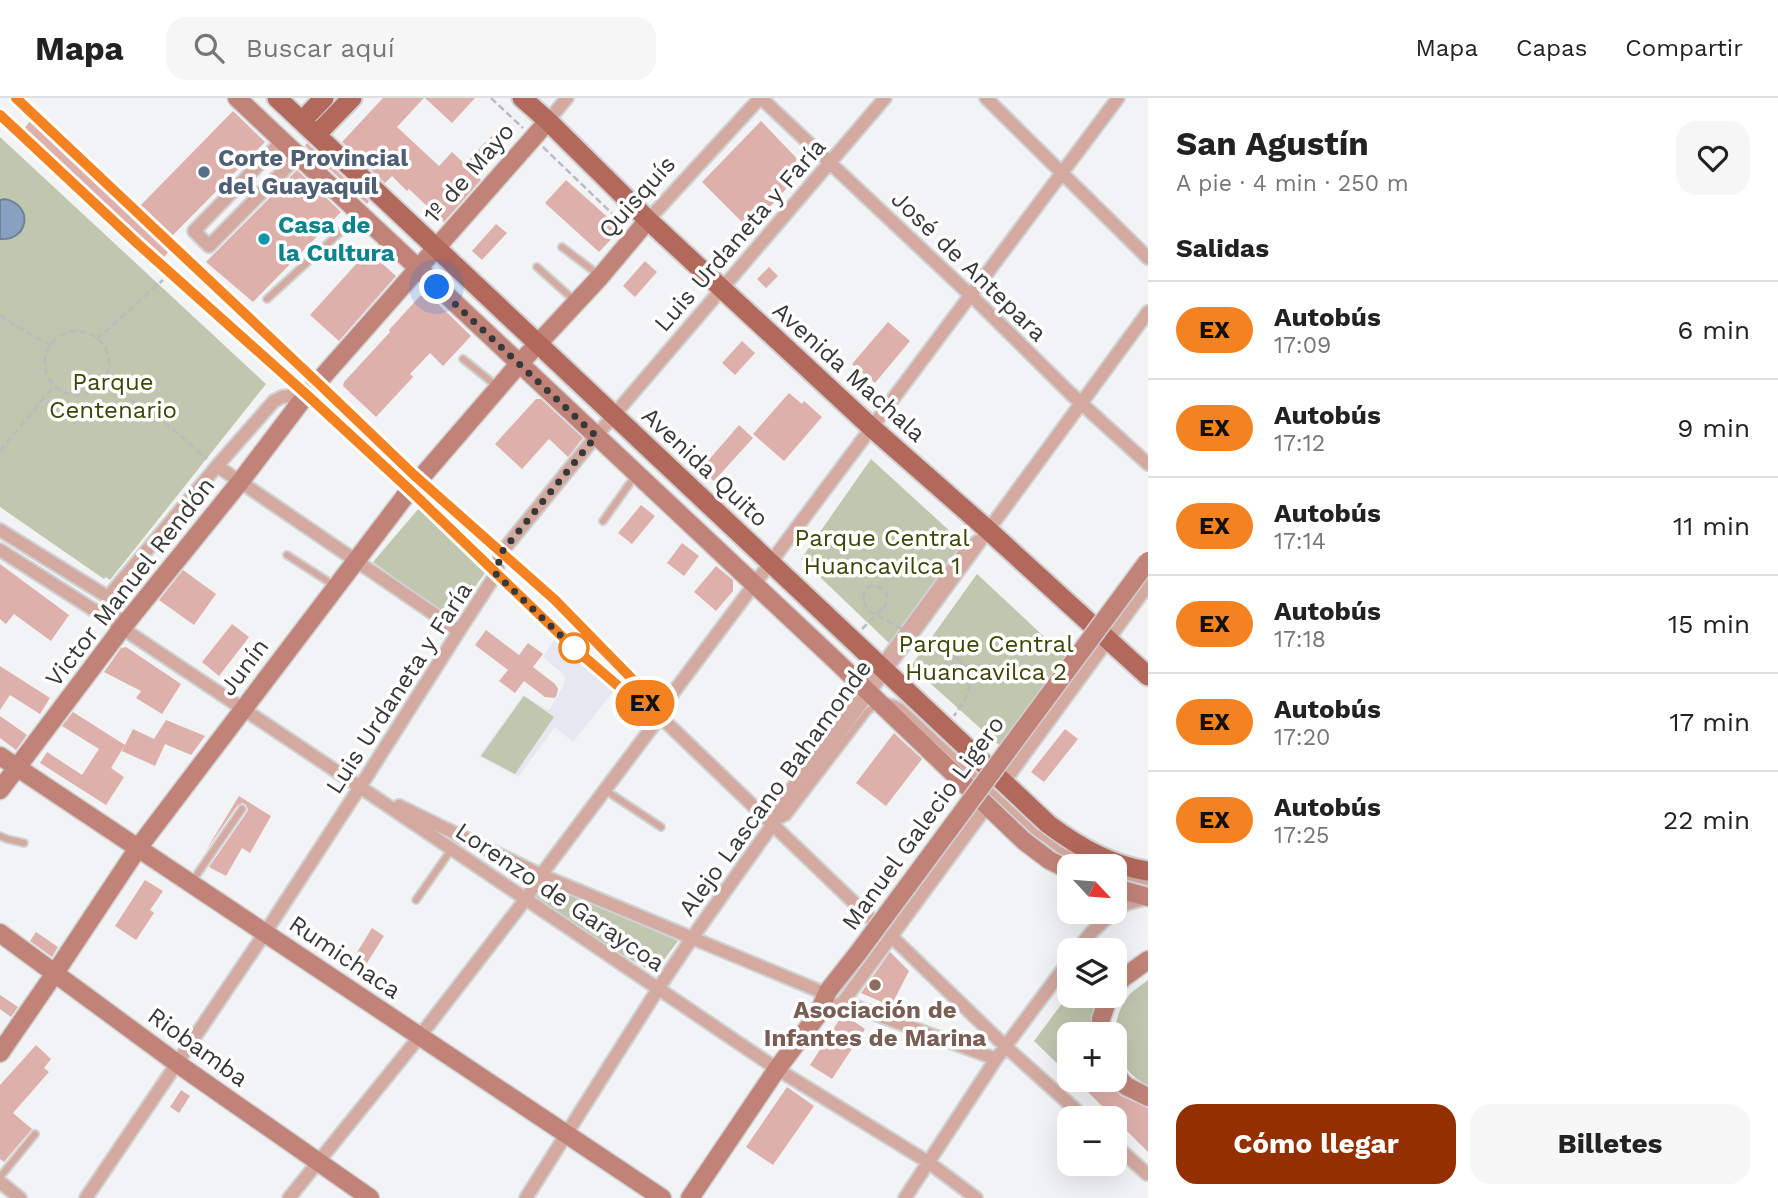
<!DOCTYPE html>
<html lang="es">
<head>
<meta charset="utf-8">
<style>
	:root { --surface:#fff; --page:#f6f6f6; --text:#222; --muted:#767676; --line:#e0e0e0; --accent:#943000 }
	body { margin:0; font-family:"Work Sans",sans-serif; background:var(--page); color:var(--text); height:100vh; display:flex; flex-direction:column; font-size:26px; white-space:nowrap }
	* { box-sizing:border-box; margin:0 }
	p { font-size:23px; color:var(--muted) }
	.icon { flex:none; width:38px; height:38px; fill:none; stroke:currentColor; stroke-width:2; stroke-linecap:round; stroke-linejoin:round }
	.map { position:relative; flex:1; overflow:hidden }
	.panel { display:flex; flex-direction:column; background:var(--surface); width:630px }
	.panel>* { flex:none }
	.badge { padding:0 14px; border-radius:23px; font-size:24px; line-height:46px }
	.needle { width:46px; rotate:116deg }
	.fabs { position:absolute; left:1057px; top:756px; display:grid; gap:14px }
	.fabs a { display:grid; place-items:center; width:70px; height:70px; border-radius:14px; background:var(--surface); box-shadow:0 7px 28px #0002; font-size:35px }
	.you { position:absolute; width:35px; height:35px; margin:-18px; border:5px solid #fff; border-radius:50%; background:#1a73e8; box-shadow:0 0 0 10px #1a73e833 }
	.map>.badge { position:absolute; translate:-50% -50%; box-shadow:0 0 0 4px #fff }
	h2 { padding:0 28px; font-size:26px; line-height:63px }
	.round { display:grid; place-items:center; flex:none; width:74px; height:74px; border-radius:21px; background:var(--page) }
	.head { display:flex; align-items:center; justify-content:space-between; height:119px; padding:0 28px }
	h1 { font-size:33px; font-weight:700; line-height:52px }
	.cta { display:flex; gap:14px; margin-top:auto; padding:14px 28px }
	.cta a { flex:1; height:80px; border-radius:21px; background:var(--accent); color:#fff; font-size:28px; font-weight:700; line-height:80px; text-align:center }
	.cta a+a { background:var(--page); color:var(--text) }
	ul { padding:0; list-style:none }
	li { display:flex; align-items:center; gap:21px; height:98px; padding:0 28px; border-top:2px solid var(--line) }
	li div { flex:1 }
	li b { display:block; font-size:26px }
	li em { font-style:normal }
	li .badge { min-width:77px; font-weight:700; text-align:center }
	header { display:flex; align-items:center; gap:42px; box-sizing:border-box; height:98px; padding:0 35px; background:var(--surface); border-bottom:2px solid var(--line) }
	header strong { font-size:33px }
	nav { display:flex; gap:38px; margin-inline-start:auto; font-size:24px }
	.search { width:490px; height:63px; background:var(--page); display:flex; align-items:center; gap:18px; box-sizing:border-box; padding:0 24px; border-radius:21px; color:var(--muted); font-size:26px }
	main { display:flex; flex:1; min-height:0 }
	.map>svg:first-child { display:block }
</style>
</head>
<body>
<header>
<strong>Mapa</strong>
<div class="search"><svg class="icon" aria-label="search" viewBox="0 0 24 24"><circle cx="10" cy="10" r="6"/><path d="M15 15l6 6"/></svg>Buscar aquí</div>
<nav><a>Mapa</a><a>Capas</a><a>Compartir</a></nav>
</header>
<main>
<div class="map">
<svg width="1148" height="1100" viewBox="0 0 1148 1100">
	<rect width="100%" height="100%" fill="#f2f3f5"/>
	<!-- built -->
	<path fill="#e5e7f1" d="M556,539L615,591L573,644L555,629L518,679L479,658L523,597L549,612L563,589L565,580L563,576L543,559Z"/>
	<!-- green -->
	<path fill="#bfc7ae" d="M0,39L266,286L110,482L106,479L104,481L0,409Z
		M871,361L964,446L890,546L801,461Z
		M420,409L488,471L451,521L373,464Z
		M977,476L1068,561L1000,648L911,568Z
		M524,598L554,619L515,676L481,658Z
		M544,785L678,843L654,875L532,804Z
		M1148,882V988C1140,983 1132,978 1126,970C1109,950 1113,915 1130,896C1135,891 1142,887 1148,882Z
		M1069,896V898H1105L1097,936H1069V977L1034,943Z"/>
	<!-- water -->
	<path fill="#88a1c1" stroke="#708298" stroke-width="2" d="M5,101C34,107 29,143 0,141V102Z"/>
	<!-- building -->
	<path fill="#deb0ab" d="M383,0H424L397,29L439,68L452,54L465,66L502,27L513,37L475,76L481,82L444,124L409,91L407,93L392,78L385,85L342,44Z
		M425,0H475L452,25Z
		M233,13L265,44L171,139L139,109Z
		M30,23L169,153L163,161L24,31Z
		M761,23L805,69L750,132L702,84Z
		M307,45L369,103L367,106L305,48Z
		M297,72L341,114L253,204L206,164Z
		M566,82L621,131L599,154L545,105Z
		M496,126L507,135L482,162L472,153Z
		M368,153L396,178L339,243L310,217Z
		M645,163L657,174L635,199L623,188Z
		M769,169L778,178L766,190L757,181Z
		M425,196L430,198L471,238L443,268L430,255L410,276L413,279L376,319L343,288L344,284L390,234L389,232L420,198Z
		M888,224L910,243L875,285L852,266Z
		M742,243L755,255L735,277L722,265Z
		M789,295L802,306L804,303L822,319L784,363L753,336Z
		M536,301H541L583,340L568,359L549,341L522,371L495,346Z
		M739,327L753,340L714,383L700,372Z
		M641,407L655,418L632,446L618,435Z
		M682,445L699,458L684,478L667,465Z
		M0,466L69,517L51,543L14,516L6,526L0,521Z
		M716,468L733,482V493L716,513L694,494Z
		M183,472L216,496L194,527L159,502Z
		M232,526L249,539L219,578L202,564Z
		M486,532L519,557L528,545L543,556L533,569L555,586L558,591L557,596L555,600L545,599L524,583L515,595L499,583L508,572L475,547Z
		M126,549L181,586L162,616L136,600L141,593L104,574L121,550Z
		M0,568L50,600L40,616L10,597L0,612Z
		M73,614L125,647L111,670L124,679L106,707L40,665L47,654L82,677L99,651L62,628Z
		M0,618L27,637L16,652L0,640Z
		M166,622L205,638L191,657L165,646L155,668L122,653L133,631L154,641Z
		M1065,631L1078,641L1044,684L1031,674Z
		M894,635L922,661L886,708L856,685Z
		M239,698L271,718L250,755L242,750L226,778L209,769L247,714L248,711L246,707L242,705L237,708L205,754Z
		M145,782L163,793L150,812L154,815L136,842L115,828Z
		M372,830L384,838L365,868L353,861Z
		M36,834L58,849L52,859L30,843Z
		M890,854L909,873L891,908L861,895Z
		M0,897L18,909L11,919L0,911Z
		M843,916L865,931L832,981L810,967Z
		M36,947L51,961L44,970L49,974L13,1015L32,1031L4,1064L0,1061V987Z
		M1076,982H1106L1121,998L1148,1010V1054Z
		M787,989L814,1008L773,1067L746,1049Z
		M181,992L190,998L179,1015L170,1009Z"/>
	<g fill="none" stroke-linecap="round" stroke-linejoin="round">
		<defs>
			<path id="lane" d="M15,0L318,285L413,377L555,502L640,589L646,605
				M0,17L138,146L307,297L411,393L574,550L631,599L646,605
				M562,149L599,177
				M537,169L575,203
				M267,201L359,117
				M463,261L498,289
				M603,423L635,378
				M287,457L335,488
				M605,692L661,729
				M775,717L777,706L964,450L976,441
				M778,723L787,719L868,613C879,604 888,601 901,609L1034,733L1060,752L1094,768
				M0,738L7,741L24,745
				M1115,775L1148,784
				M191,785L242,711
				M416,802L451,752
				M0,1079L35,1036"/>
			<path id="street" d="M761,0L983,209L1071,296L1148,366
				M986,0L1148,160
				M548,23L567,0
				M282,43L194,133L209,148L298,58
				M648,122L760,0
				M217,368L459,533
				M0,432L108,499L122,530
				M0,452L122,530L360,689L777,971L928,1064L976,1100
				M108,499L217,368L274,303L282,299L289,298L300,305
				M646,605L869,819
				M1004,684L1148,487
				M399,708L541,777L817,892
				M1115,813L1126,806L1147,800
				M891,838L1006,949L1085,1020
				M1077,852L1090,836L1113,814
				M843,904L996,961
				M817,917L843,904L987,708
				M1115,1047L1147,1076
				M0,1084L20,1100
				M86,1100L265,835L360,689L459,533L496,476L501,455L596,338L885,0
				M289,1100L420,938L525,802L541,777L659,620L670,599L1118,0
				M526,1100L658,891L692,840L773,726L1148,214
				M905,1100L996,961L1069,863"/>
			<path id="secondary" d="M237,0L835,562L1024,743L1049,762L1069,772
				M0,658L662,1100
				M0,692L122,530L240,384L303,301L548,23
				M1115,790L1148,799
				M0,835L178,966L370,1100
				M1115,888L1123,880L1148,862
				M1101,936V921L1109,898
				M0,955L55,875L138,750L406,397L519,266L600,179L648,122
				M1115,976L1126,988L1148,999
				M690,1100L777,971L817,918L828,893L858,855"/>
			<path id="primary" d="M277,0L1048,726C1077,748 1112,768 1148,773
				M522,0L548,23L648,122L871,329L988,432L1148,578
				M302,23L324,0
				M316,37L352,0"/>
		</defs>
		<!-- lane casing -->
		<use href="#lane" stroke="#d0d1d3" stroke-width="10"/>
		<!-- street casing -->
		<use href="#street" stroke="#d0d1d3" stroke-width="16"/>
		<!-- secondary casing -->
		<use href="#secondary" stroke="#d0d1d3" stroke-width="21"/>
		<!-- primary casing -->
		<use href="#primary" stroke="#d0d1d3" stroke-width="23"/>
		<!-- path -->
		<path stroke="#babbbc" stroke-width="2.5" stroke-dasharray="7 3.5" stroke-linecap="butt" d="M491,0L523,30
			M543,49L624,127
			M0,217L24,233L51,247
			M45 265a32 32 0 1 1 64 0a32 32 0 1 1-64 0Z
			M97,241L163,182
			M103,284L162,322L207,361
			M0,353L54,288
			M862,531L883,510
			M947,563C962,553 973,574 970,588C967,599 960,609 954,618"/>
		<!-- lane -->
		<use href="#lane" stroke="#d3a9a0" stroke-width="6"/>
		<!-- street -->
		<use href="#street" stroke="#d3a9a0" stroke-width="12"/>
		<!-- secondary -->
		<use href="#secondary" stroke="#c18378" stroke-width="18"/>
		<!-- primary -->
		<use href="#primary" stroke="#b2685b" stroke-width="19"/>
		<defs>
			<path id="secondary-bridge" d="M858,855L1148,463"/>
		</defs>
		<!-- secondary-bridge casing -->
		<use href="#secondary-bridge" stroke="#d0d1d3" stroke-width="21" stroke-linecap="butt"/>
		<!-- path-bridge -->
		<path stroke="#babbbc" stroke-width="2.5" stroke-dasharray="7 3.5" stroke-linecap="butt" d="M883,510C893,497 883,487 870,488L864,494L863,503L869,513L960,562C977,596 925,591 947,563"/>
		<!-- secondary-bridge -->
		<use href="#secondary-bridge" stroke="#c18378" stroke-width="18"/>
	</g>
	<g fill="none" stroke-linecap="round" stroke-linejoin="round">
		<defs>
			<path id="line" d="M0,17L138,146L307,297L411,393L574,550L631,599L646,605L640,589L555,502L414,377L318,285L16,0"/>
		</defs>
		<!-- line casing -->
		<use href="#line" stroke="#fff" stroke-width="16"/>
		<!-- line -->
		<use href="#line" stroke="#f58220" stroke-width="10"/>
		<!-- walk -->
		<path stroke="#373839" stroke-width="7" stroke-dasharray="0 12.6" d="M437,189L596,338L501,455L496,476L574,550"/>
	</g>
	<!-- markers -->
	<circle fill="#5c6f8a" stroke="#fff" stroke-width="2.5" cx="204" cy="74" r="7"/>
	<circle fill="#0f9aa8" stroke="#fff" stroke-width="2.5" cx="264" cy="141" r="7"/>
	<circle fill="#fff" stroke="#f58220" stroke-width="3.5" cx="574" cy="550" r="14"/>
	<circle fill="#8d6e63" stroke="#fff" stroke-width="2.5" cx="875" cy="887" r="7"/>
	<g text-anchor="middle" stroke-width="7" stroke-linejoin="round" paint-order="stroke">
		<!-- service labels -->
		<g font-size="24" font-weight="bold" fill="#4e5e75" stroke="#fff" text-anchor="start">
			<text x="218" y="68">Corte Provincial<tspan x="218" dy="28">del Guayaquil</tspan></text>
		</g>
		<!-- street labels -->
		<g font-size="24" fill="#373839" stroke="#fff">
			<text transform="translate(469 75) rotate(-49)" y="8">1º de Mayo</text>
			<text transform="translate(637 99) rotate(-48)" y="8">Quisquís</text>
			<text transform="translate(740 137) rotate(-49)" y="8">Luis Urdaneta y Faría</text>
			<text transform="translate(969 168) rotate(44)" y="8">José de Antepara</text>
			<text transform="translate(849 274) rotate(42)" y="8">Avenida Machala</text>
			<text transform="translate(705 369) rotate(43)" y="8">Avenida Quito</text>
			<text transform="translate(130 484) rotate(-52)" y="8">Victor Manuel Rendón</text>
			<text transform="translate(244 569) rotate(-53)" y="8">Junín</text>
			<text transform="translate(399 590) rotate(-57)" y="8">Luis Urdaneta y Faría</text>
			<text transform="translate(775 690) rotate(-54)" y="8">Alejo Lascano Bahamonde</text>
			<text transform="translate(923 725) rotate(-54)" y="8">Manuel Galecio Ligero</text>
			<text transform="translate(560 799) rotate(34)" y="8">Lorenzo de Garaycoa</text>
			<text transform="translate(345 859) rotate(34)" y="8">Rumichaca</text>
			<text transform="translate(198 949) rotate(36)" y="8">Riobamba</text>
		</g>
		<!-- culture labels -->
		<g font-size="24" font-weight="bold" fill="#0d838f" stroke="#fff" text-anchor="start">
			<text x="278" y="135">Casa de<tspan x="278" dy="28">la Cultura</tspan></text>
		</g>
		<!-- park labels -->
		<g font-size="24" fill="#3b4707" stroke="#fff">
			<text x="113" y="292">Parque<tspan x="113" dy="28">Centenario</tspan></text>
			<text x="882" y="448">Parque Central<tspan x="882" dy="28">Huancavilca 1</tspan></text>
			<text x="986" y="554">Parque Central<tspan x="986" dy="28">Huancavilca 2</tspan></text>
		</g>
		<!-- education labels -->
		<g font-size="24" font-weight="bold" fill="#785e54" stroke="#fff">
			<text x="875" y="920">Asociación de<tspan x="875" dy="28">Infantes de Marina</tspan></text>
		</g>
	</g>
</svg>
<div class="fabs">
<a><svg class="needle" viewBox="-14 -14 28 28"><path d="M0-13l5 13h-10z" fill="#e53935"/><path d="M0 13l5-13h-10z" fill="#767676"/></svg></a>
<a><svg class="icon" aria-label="layers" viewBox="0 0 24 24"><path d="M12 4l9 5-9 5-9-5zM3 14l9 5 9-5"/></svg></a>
<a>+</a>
<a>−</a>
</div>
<div class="you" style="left:437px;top:189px"></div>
<b class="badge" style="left:645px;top:605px;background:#f58220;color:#111">EX</b>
</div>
<section class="panel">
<div class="head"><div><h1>San Agustín</h1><p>A pie · 4 min · 250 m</p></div><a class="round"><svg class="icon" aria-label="heart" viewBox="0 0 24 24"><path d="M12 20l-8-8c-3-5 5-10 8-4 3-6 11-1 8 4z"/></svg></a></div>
<h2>Salidas</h2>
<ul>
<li><span class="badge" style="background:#f58220;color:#111">EX</span><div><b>Autobús</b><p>17:09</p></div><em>6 min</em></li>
<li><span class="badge" style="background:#f58220;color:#111">EX</span><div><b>Autobús</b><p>17:12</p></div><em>9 min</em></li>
<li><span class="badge" style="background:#f58220;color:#111">EX</span><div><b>Autobús</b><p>17:14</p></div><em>11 min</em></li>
<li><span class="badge" style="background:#f58220;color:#111">EX</span><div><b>Autobús</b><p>17:18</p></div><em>15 min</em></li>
<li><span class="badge" style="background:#f58220;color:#111">EX</span><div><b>Autobús</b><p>17:20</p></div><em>17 min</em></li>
<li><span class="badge" style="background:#f58220;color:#111">EX</span><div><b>Autobús</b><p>17:25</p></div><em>22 min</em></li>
</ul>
<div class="cta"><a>Cómo llegar</a><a>Billetes</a></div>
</section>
</main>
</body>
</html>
